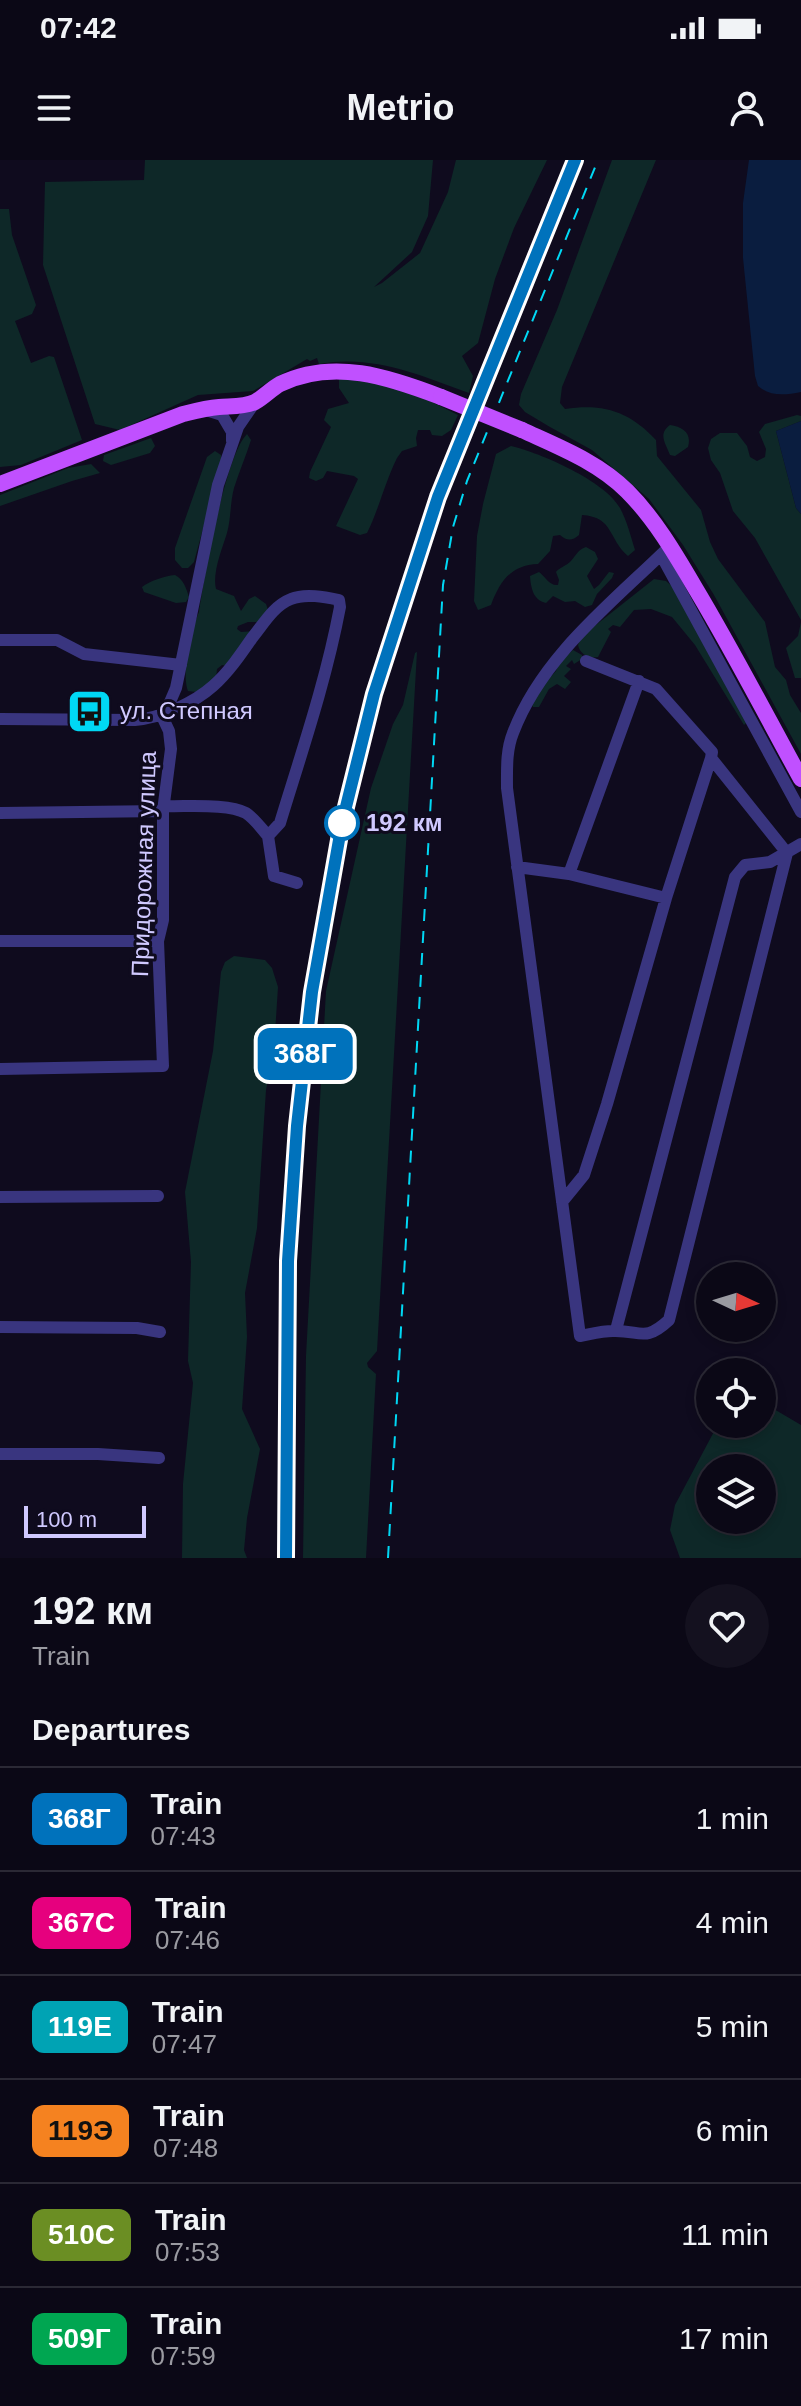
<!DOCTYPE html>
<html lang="en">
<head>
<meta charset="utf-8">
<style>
	:root { --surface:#0b0816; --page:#14111f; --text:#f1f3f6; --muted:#9a9aa1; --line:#2b2935 }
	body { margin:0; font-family:Arial,sans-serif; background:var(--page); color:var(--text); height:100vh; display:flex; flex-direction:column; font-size:30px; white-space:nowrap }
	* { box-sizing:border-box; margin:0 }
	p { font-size:26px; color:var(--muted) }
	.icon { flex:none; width:44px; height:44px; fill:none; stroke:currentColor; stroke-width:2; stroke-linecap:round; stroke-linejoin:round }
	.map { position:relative; height:1398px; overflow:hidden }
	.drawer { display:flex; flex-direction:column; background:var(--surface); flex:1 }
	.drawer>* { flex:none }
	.badge { padding:0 16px; border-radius:12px; font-size:28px; line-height:52px }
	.needle { width:52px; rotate:94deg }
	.tools { position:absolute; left:696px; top:1102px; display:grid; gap:16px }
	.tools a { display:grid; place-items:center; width:80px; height:80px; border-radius:50%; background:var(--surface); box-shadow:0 4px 12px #0003,0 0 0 2px var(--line); font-size:40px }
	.scale { position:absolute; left:24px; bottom:20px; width:122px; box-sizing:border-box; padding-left:8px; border:4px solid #d0c9ff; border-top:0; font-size:22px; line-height:28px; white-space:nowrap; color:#d0c9ff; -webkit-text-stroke:6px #0f0b1e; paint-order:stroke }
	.map>.badge { position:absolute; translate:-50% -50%; box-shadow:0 0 0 4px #fff }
	h2 { padding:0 32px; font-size:30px; line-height:72px }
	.round { display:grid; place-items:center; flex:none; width:84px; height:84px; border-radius:42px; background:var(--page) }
	.headline { display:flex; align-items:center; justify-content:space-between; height:136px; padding:0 32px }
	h1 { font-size:38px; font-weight:600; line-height:60px }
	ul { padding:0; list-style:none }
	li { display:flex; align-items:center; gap:24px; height:104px; padding:0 32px; border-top:2px solid var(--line) }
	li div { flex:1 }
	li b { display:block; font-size:30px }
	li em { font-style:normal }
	li .badge { min-width:88px; font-weight:700; text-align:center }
	.status { display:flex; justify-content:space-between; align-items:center; height:56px; padding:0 40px; background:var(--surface); direction:ltr }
	.status svg { height:22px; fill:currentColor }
	header { display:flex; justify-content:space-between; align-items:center; height:104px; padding:0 32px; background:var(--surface); font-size:36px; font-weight:600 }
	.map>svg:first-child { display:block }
</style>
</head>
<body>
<div class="status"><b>07:42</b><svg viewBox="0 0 49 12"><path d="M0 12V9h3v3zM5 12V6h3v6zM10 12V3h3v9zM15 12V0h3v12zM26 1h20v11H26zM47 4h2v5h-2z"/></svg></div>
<header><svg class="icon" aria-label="menu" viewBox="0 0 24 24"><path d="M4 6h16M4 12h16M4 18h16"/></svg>Metrio<svg class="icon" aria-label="person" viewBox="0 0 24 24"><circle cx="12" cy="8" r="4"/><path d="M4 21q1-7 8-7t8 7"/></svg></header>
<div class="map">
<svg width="801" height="1398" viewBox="0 0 801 1398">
	<rect width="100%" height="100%" fill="#0f0b1e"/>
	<!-- green -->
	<path fill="#0e2828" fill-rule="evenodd" d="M145,0H433L428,56L412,92L374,127L382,123L420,93L448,32L456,0H547L514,68L495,119L478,183L462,196L473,216L469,233C420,215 372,194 319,204L317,198L310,201L307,199L253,231L198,235L120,270L95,264L43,105L45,22L144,20Z
		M612,0H656L562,227L560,243L565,249C604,243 630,252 656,280L657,296L701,350L710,382L718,399L765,462L775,507L786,520L790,535L801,553V594L714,435L683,385L649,339L592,290L550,267L525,252L519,245L521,234L557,150Z
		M0,49H9L12,75L36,145L32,154L15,161L31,203L49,196L54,197L82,280L21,305L0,307Z
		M339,218L370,220L424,238L458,255L451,270L442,276L432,275L430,270H418L416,278L417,286L402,291L397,298C385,322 379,349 367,373L360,375L336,366L358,319L354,316L327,311L323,318L316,321L309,318L310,312L331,267L324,260L328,249L349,243L339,228Z
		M797,255L801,256V261L776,271L796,348L801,354V460L755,378L733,351L720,313L711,300L708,288L711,279L720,273H737L747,286L750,297L757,301L765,297L766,289L759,272L765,264Z
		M670,265C683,267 692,273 688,287L675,296L670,295C665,282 658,274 670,265Z
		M247,274L251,280C246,296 239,312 234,328C230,343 231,359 227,373C222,389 212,413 216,429L234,436L241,451L249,439L255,436L266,444L268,450L259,462H248L238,466L237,469L241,472L255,471L228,506L222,505L217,509L216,519L205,533L188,531C181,513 191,470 199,452C204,418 225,296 247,274Z
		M151,278L155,286L150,293L111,305L103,301L104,295Z
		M511,286C541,293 605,321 620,348C627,361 631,377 635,390L628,396C608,379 614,357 582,355L579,375C572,381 567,381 560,375L553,376L550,391L538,404C511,405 500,421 491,445L478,450L474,441L477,376L483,344L496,294Z
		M215,291L221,295V302L194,402L188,408H182L175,400V388L207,297Z
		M91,304L100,313L72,321L0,346V335L68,308Z
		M586,387L595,392L598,399L587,416L594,429L599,425L609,412L614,413L612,418L597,434L592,445L585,447L575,441L565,442L553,436L546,443C533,440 531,428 530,416L539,412C545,416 549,426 558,425L559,420L556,412C560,407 566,406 570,402C576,396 577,390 586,387Z
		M175,415C184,420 186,428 189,437L186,442L176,443L144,432L142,427C150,421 164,416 175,415Z
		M654,419L666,421L674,428L747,562L744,565L695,485L672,457L651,449L634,450L620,467L613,465L608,469L611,472L598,497C588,499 580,494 578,485L582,476Z
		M801,462V518H795L786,488L798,476Z
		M573,490L582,495V499L574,504L572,500L566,506L571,509L564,516L571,522L565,529L557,524L549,529L539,547H533L531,543L543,525L556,511L559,502Z
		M417,492L377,1191L367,1203L368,1207L376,1214L366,1398H303L306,1196L326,831L371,628L393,564L403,545L415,493Z
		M234,796L265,800L272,808L278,827L274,889L266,930L257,1068L245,1133L247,1177L242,1249L260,1289L247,1358L244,1390L247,1398H182L183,1324L193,1223L188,1201L191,1102L185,1032L213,891L221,812L225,802Z
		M762,1242L801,1265V1398H680L670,1370L675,1345L718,1264H762ZM710,1308H762V1360H710Z"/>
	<!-- water -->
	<path fill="#0a1d3f" d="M749,0H801V232C785,235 771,237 758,226L755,216L743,98V43Z
		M801,261V354L796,348L776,271Z"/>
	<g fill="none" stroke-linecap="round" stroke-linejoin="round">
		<!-- minor -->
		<path stroke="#39357f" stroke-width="12" d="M206,250L222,255L232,272V281
			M670,386C613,442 542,496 513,573C506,590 507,610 507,628L580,1176C591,1174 602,1171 613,1171C641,1170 644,1183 669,1160L787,693
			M661,395L801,652
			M0,480H57L84,494L181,505
			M586,501L656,529L712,592L711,598
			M163,552L170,542L176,528L218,325L238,267L255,242
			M0,559L135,560C161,558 194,543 213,526C228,513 241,494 252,478C263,465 273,446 291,439C305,433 325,437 339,440L340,447C326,521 302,591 280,663L268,676L274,716L297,723
			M164,646C185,647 228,643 246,653C255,659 261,668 268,676
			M0,653L163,651
			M517,707L569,714L666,738
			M569,714L639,521
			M0,781H158
			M0,909L163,906L158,781L163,760V651L171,589L169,571L161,554
			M0,1037L158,1036
			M562,1042L584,1015L607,944L666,738L711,598L787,693
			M0,1167L137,1168L160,1172
			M616,1170L735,717L745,705L770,702L801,684
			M0,1294H98L159,1298"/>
		<!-- major -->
		<path stroke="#c050ff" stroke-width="16" d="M522,270C559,287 598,302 627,331C656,360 677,397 697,431C734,493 767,557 801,619
			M0,324L183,254C195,251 206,248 219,247C230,246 245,247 255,242C264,237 271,229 280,224C333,198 389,217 441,237"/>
		<!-- rail -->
		<path stroke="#00d8f4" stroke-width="2" stroke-dasharray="12 10" stroke-linecap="butt" d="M286,1398L288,1101L297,966L312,832L342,663L374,534L412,412L447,312L575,0
			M388,1398L443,425L453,367L467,321L598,0"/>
		<!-- major-bridge -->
		<path stroke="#c050ff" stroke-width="16" d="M441,237L522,270"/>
	</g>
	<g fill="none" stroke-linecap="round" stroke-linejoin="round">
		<defs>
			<path id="line" d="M286,1398L288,1101L297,966L312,832L342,663L374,534L438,337L575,0"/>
		</defs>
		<!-- line casing -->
		<use href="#line" stroke="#fff" stroke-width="18"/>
		<!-- line -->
		<use href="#line" stroke="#0072bc" stroke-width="12"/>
	</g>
	<!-- icons -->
	<defs>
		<symbol id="bus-square" viewBox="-11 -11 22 22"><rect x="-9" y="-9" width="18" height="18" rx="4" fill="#00d8f4" stroke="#0f0b1e"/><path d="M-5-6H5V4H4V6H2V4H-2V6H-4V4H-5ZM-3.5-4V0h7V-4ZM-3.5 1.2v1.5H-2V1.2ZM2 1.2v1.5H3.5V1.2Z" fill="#111"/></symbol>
	</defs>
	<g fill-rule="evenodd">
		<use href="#bus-square" x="64" y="526" width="51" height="51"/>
	</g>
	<!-- markers -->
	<circle fill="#fff" stroke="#0072bc" stroke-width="4" cx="342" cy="663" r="16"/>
	<g text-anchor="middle" stroke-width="6" stroke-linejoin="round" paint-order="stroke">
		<!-- poi labels -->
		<g font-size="24" fill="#d0c9ff" stroke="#0f0b1e" text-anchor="start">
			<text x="120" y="559">ул. Степная</text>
		</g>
		<!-- stop labels -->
		<g font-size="24" font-weight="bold" fill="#d0c9ff" stroke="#0f0b1e" text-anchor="start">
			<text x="366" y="671">192 км</text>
		</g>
		<!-- street labels -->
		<g font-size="24" fill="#d0c9ff" stroke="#0f0b1e">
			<text transform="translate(144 704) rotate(-88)" y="8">Придорожная улица</text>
		</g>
	</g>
</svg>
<div class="tools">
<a><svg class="needle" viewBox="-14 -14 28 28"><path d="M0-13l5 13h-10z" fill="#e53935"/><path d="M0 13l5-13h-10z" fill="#9a9aa1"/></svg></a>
<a><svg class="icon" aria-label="locate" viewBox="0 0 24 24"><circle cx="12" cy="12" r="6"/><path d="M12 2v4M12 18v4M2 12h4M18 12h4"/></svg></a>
<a><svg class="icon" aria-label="layers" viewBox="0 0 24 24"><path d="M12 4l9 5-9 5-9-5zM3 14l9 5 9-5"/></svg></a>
</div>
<div class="scale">100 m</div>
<b class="badge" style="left:305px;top:894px;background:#0072bc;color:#fff">368Г</b>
</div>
<section class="drawer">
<div class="headline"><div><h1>192 км</h1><p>Train</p></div><a class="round"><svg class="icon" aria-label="heart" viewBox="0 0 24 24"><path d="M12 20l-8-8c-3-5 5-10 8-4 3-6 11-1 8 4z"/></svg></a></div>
<h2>Departures</h2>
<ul>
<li><span class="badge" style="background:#0072bc;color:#fff">368Г</span><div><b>Train</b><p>07:43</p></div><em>1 min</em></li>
<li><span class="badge" style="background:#e6007e;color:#fff">367С</span><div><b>Train</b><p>07:46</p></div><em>4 min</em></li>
<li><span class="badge" style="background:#00a3b4;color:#fff">119Е</span><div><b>Train</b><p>07:47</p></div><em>5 min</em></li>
<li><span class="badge" style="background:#f58220;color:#111">119Э</span><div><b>Train</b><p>07:48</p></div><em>6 min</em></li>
<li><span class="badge" style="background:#6b8e23;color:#fff">510С</span><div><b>Train</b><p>07:53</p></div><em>11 min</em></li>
<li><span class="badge" style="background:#00a651;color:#fff">509Г</span><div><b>Train</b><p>07:59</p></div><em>17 min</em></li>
</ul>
</section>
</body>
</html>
